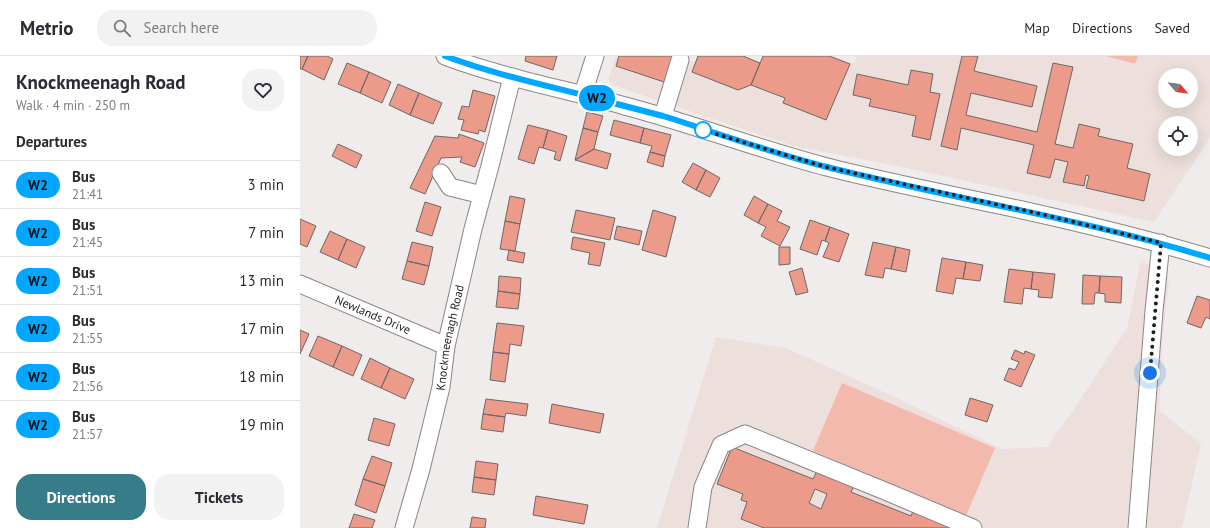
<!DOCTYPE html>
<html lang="en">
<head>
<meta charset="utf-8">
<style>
	:root { --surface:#fff; --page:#f2f2f3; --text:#2b2b33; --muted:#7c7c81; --line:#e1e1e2; --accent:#367c89 }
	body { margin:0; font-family:"PT Sans",sans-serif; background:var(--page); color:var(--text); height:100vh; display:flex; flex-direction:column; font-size:15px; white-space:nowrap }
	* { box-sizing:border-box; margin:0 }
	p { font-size:13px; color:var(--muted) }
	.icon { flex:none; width:22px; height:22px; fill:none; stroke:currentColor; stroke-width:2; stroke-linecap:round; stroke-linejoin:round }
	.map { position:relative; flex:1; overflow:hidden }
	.side { display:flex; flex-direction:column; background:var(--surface); width:300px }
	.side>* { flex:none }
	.badge { padding:0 8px; border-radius:13px; font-size:14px; line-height:26px }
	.needle { width:26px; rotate:119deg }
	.controls { position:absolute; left:858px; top:12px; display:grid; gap:8px }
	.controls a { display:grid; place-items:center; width:40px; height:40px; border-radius:50%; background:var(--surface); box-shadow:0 4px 16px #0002; font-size:20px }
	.you { position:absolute; width:20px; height:20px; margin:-10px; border:3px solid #fff; border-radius:50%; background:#1a73e8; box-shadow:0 0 0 6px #1a73e833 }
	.map>.badge { position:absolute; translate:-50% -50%; box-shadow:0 0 0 2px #fff }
	h2 { padding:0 16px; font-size:15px; line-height:36px }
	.round { display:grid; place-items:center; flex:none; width:42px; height:42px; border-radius:16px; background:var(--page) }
	.overview { display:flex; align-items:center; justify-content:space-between; height:68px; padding:0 16px }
	h1 { font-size:19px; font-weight:700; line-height:30px }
	.cta { display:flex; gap:8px; margin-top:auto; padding:8px 16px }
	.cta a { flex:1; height:46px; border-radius:16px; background:var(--accent); color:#fff; font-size:16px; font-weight:700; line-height:46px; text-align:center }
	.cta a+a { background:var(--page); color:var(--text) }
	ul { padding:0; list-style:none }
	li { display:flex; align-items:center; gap:12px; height:48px; padding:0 16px; border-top:1px solid var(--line) }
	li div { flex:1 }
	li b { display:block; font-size:15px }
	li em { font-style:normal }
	li .badge { min-width:44px; font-weight:700; text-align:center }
	header { display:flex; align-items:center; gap:24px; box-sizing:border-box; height:56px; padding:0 20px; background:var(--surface); border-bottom:1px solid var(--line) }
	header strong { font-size:19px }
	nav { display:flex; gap:22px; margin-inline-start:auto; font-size:14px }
	.search { width:280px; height:36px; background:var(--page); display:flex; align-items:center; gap:10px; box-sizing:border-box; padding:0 14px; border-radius:16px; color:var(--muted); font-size:15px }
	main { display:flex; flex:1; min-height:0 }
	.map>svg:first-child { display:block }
</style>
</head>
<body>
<header>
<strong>Metrio</strong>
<div class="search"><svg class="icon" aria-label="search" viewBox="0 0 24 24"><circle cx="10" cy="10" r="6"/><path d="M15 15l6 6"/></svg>Search here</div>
<nav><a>Map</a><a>Directions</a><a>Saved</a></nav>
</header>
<main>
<section class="side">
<div class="overview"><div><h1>Knockmeenagh Road</h1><p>Walk · 4 min · 250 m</p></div><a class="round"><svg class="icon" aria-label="heart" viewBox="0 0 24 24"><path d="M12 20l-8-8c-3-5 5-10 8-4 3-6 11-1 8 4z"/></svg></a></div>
<h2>Departures</h2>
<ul>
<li><span class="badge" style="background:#00a6ff;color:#111">W2</span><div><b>Bus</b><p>21:41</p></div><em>3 min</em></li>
<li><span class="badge" style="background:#00a6ff;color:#111">W2</span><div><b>Bus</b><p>21:45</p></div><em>7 min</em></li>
<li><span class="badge" style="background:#00a6ff;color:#111">W2</span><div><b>Bus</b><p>21:51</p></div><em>13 min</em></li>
<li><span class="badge" style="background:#00a6ff;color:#111">W2</span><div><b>Bus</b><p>21:55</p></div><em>17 min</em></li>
<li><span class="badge" style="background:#00a6ff;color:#111">W2</span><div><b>Bus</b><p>21:56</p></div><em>18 min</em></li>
<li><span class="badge" style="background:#00a6ff;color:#111">W2</span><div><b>Bus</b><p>21:57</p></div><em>19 min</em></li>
</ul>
<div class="cta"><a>Directions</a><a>Tickets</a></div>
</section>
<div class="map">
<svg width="910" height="472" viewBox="0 0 910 472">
	<rect width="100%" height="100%" fill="#f0eceb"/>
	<!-- built -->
	<path fill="#ecdfdc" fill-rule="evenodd" d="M316,0H383V2L395,7L398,0H443L460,7L463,0H533L554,7L557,0H806L834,8L838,0H910V82L854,166L602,111L494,90L315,30L308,24ZM865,19H891V45H865ZM865,67H891V93H865Z
		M841,204L869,222L862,290L859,355L901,387L882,472H357L416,281L486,292L601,344L701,393L747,391L774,353L827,272Z"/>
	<!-- green -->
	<path fill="#f2b9ac" d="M806,0H838L835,8Z
		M542,327L695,392L666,460L513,395Z"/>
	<!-- building -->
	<path fill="#ec9a89" stroke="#6c6868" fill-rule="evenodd" d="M0,0H8L2,13H0Z
		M8,0H27L33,3L24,24L2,13Z
		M226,0H257L253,14L225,5Z
		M319,0H373L364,26L316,10Z
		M398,0H443L460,7L451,29L438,34L392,16Z
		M463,0H529L550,8L526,64L483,47L485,42L451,29Z
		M662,0H678L674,15L737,30L732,51L671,37L666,59L737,76L753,7L773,11L755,88L773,92L779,68L800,73L798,80L833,88L827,112L850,118L844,145L786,132L789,120L786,119L784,130L763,126L768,106L755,103L750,122L727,117L734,89L661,72L657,94L641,90Z
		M47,7L69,16L60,37L38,28Z
		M611,14L633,18L630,36L640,38L630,84L612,80L616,60L569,50L571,43L553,39L557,18L608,29Z
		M69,16L91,26L82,47L60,37Z
		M98,28L119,37L110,59L89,49Z
		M173,34L195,40L185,76L179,74L178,78L161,74L164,64L158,63L162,50L169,51Z
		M119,37L142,47L133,68L110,59Z
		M287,56L303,60L298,76L283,72Z
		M314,64L344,72L340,87L310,79Z
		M228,69L248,74L243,92L239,91L234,108L218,103Z
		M283,72L298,76L294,93L275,104Z
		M344,72L371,79L365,100L350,96L352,90L340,87Z
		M248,74L267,80L260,105L254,103L256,96L243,92Z
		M159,78L184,87L175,111L160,106L162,101L141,102L125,138L110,132L135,80L158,82Z
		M38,88L62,99L56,112L32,100Z
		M294,93L311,98L307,113L275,104Z
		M350,96L365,100L363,111L347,106Z
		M393,107L406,114L396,134L382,126Z
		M406,114L420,122L410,141L396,134Z
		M210,140L225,143L220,168L205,165Z
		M454,140L468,148L458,167L444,159Z
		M125,146L141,151L132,180L116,175Z
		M468,148L482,155L477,165L490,171L480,190L461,180L466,171L458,167Z
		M276,154L315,162L310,184L271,176Z
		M353,154L376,161L366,201L342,194Z
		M0,163L16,170L7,191L0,188Z
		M510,164L530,171L525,185L522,184L517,199L500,193Z
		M205,165L220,168L215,195L200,193Z
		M317,170L342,175L339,189L314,183Z
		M530,171L549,178L539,206L523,201L529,187L525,185Z
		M30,175L47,183L38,204L20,196Z
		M273,181L305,187L300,210L288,208L290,197L271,193Z
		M47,183L65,191L56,212L38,204Z
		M112,186L133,191L129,210L107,205Z
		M573,186L596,191L591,213L585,212L583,222L565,219Z
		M479,191H490V208L479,209Z
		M596,191L610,194L606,216L591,213Z
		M209,194L225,197L223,207L207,204Z
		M642,202L666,206L663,223L656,222L653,238L636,235Z
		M107,205L129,210L124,229L102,223Z
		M666,206L683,209L680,225L663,223Z
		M502,212L508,236L496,239L489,216Z
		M709,213L733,216L731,233L724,232L722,248L704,246Z
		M733,216L755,218L752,242L738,241L739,234L731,233Z
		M783,219L800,220L799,237H795L794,248H782Z
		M199,220L221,222L220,238L198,235Z
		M800,220L822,221L821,247L805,246V238L799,237Z
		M198,235L220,238L218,253L196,251Z
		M897,240L910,244V263L906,261L901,272L887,267Z
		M197,267L224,270L221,290L210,288L209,298L193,296Z
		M0,274L9,278L0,298Z
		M18,280L42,290L33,311L9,300Z
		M42,290L62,299L53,320L33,311Z
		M715,294L724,298L725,295L735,299L721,331L704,324L709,312L715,314L719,306L711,303Z
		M193,296L209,298L205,326L190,324Z
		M70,302L90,312L81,332L61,323Z
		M90,312L114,323L105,343L81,332Z
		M670,342L693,349L687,366L665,359Z
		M186,343L228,348L226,360L206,357L205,361L183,358Z
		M252,348L304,358L300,377L249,367Z
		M183,358L205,361L203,376L181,373Z
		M74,362L95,368L89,390L68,384Z
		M432,391L513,423L517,415L554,430L551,436L611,460L613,455L649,469L648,472H464L441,463L447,446L441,444L443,438L417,428ZM515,433L527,438L521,453L509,447Z
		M72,400L92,407L85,430L63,423Z
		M176,405L198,408L196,424L174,421Z
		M174,421L196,424L194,439L172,436Z
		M63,423L85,430L76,457L55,449Z
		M236,440L288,449L284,468L233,459Z
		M54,458L75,464L72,472H49Z
		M172,461L186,463L185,472H170Z"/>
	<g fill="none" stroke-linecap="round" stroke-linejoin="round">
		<defs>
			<g id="minor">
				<path d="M145,0C203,22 265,33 325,50C393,68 458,93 527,111C597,129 669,142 740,158C797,171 854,185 910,202"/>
				<path d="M283,38L295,0"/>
				<path d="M363,60L380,4"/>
				<path d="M141,117L150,131L182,139"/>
				<path id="s1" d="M0,228L146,290"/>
				<path id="s2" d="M104,472L121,413L141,331L146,290L173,173L191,106L212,21"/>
				<path d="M397,472L403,431L421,389L445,378L585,435L673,472"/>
				<path d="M837,472L854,255L861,187"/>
			</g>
		</defs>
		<!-- minor casing -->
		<use href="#minor" stroke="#8a8685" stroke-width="19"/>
		<!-- minor -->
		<use href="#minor" stroke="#fff" stroke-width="17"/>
	</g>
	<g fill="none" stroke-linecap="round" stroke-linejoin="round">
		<defs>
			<path id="line" d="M145,0C201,21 260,32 317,48C332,52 348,56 363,60C418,77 471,97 527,111C654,143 784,163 910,202"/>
		</defs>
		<!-- line casing -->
		<use href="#line" stroke="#fff" stroke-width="9"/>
		<!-- line -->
		<use href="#line" stroke="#00a6ff" stroke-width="6"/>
		<!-- walk -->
		<path stroke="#201e1e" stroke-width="4" stroke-dasharray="0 7.2" d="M403,74L526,111L741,158L861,187L850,317"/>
	</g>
	<!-- markers -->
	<circle fill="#fff" stroke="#00a6ff" stroke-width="2" cx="403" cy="74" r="8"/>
	<g text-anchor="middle" stroke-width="3" stroke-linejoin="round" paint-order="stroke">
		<!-- street labels -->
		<g font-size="12" fill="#201e1e" stroke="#f0eceb">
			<text dy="4" stroke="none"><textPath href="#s1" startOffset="79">Newlands Drive</textPath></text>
			<text dy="4" stroke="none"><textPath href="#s2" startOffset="196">Knockmeenagh Road</textPath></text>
		</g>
	</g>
</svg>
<div class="controls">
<a><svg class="needle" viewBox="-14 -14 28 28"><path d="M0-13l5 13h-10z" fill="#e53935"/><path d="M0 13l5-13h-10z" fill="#7c7c81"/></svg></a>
<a><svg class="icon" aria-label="locate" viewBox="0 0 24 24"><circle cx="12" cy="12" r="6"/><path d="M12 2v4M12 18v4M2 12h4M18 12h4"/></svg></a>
</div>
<div class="you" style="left:850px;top:317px"></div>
<b class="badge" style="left:297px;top:42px;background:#00a6ff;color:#111">W2</b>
</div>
</main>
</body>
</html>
